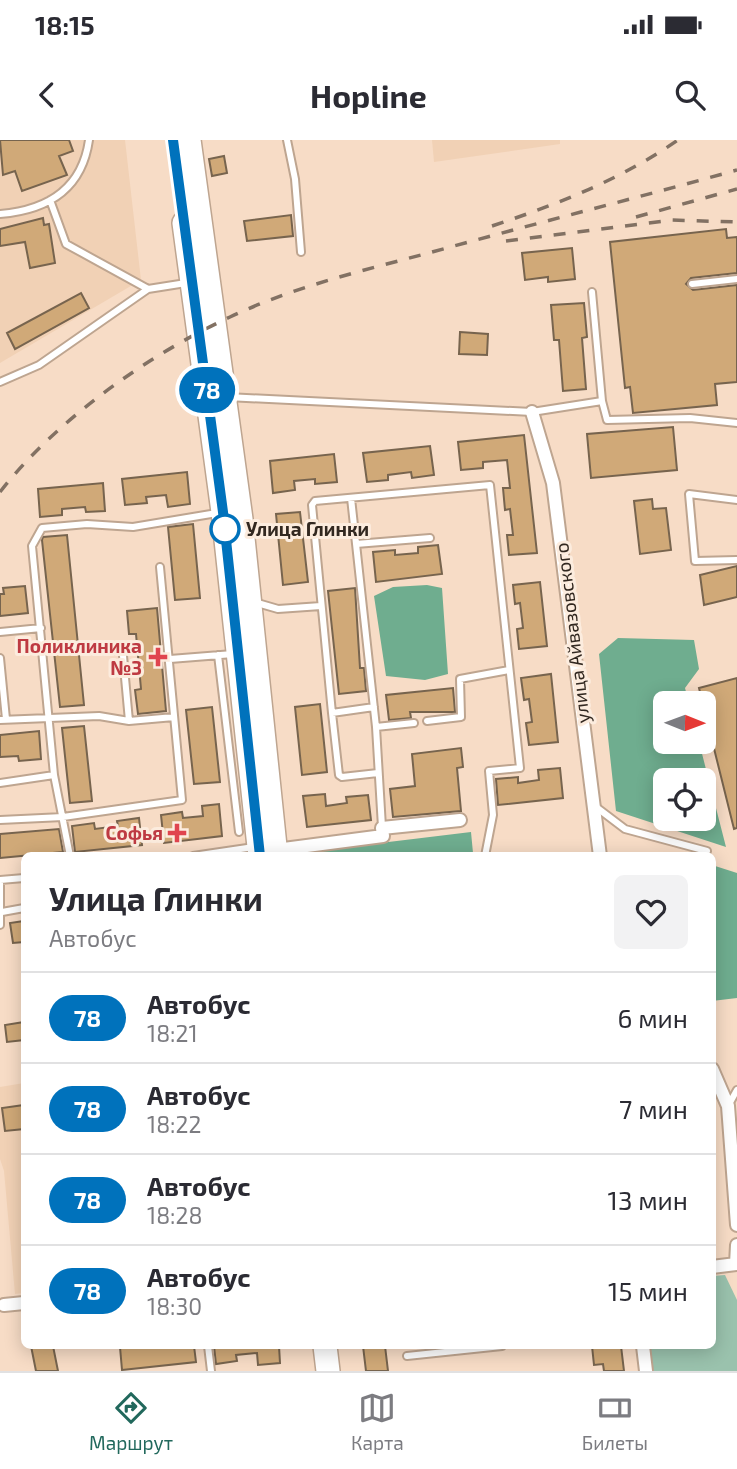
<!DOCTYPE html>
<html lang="ru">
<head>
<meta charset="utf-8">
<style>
	:root { --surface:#fff; --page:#f2f2f3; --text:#2b2b33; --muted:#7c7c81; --line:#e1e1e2; --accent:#21685c }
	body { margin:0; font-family:"Exo 2",sans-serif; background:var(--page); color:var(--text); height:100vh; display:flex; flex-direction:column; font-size:26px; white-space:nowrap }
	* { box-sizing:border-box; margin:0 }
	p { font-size:23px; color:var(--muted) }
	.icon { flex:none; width:38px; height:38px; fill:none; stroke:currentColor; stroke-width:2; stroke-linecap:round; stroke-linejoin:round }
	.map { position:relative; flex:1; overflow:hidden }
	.side { position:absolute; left:21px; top:712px; width:695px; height:497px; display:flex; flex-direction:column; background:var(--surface); border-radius:10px; box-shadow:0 4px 18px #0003 }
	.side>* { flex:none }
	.badge { padding:0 14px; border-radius:23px; font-size:24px; line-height:46px }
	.needle { width:46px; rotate:91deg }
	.fabs { position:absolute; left:653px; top:551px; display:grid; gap:14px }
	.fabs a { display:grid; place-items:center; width:63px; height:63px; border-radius:10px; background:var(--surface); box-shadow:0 4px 18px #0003; font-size:35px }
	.map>.badge { position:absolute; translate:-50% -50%; box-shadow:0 0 0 4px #fff }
	.round { display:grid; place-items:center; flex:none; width:74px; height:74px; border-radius:10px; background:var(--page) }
	.headline { display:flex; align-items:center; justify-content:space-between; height:119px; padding:0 28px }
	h1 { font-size:33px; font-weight:700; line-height:52px }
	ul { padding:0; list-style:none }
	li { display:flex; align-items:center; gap:21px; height:91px; padding:0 28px; border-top:2px solid var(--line) }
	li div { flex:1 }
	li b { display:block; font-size:26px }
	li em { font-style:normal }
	li .badge { min-width:77px; font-weight:700; text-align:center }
	.status { display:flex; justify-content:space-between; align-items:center; height:49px; padding:0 35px; background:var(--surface); direction:ltr }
	.status svg { height:19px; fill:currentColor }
	header { display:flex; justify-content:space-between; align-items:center; height:91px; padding:0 28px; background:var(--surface); font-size:32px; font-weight:700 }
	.menu { display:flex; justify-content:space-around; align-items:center; height:98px; border-top:2px solid var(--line); background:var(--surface); font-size:19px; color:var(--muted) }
	.menu a { display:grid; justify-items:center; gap:4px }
	.menu .current { color:var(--accent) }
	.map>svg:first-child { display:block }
</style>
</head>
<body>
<div class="status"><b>18:15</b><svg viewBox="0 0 49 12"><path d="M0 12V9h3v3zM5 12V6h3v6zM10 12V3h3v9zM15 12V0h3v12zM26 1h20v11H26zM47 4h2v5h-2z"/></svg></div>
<header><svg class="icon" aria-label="back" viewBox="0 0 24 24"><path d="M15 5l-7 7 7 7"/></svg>Hopline<svg class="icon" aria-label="search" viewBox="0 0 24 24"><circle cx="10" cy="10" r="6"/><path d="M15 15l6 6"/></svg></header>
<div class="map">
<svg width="737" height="1231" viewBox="0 0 737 1231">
	<rect width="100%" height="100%" fill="#f7dcc6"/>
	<!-- built -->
	<path fill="#f1d1b5" d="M0,0H125L141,140L0,223Z
		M432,0H560V4L434,22Z
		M24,943V1153L15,1154L4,1031L0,1019V947Z"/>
	<!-- green -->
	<path fill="#9ac2ad" d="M725,1135L737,1160V1231H650L647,1206H712V1136Z"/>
	<!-- forest -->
	<path fill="#6fad8f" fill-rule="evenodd" d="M427,445L442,448L448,534L425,540L386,536L374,456L393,447Z
		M618,498L694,500L699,529L685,548L689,563L665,564V602H699L726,707L616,671L599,514ZM665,640H704V679H665Z
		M471,692L473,713L306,716V712Z
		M712,725L737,733V858L712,861Z"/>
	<!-- building -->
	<path fill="#d0a978" stroke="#77644e" stroke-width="2" d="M0,0H69L73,11L59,16L67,35L22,51L15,31L3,35Z
		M224,16L227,33L212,36L209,19Z
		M291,75L293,96L247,101L244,81Z
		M43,78L44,85L49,84L55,123L30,128L25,102L0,106V89Z
		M726,89L727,98L737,97V133L691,138L686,144L693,150L737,145V242L715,244L717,265L633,273L630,247L625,248L610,102Z
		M572,108L575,139L548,142V137L525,140L522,113Z
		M81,153L89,168L15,209L7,193Z
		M584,163L587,197L582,198L586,249L563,251L559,200H554L551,165Z
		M460,192L488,194L487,215L459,214Z
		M673,287L677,330L591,338L587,294Z
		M524,295L537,413L509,415L507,395H513L510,369L505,370L503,348H510L507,320L483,322V328L461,330L458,302Z
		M430,306L434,335L412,338L411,332L388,335V340L367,342L363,313Z
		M334,314L337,342L315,344V339L294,341L295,350L273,353L270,321Z
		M187,332L190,364L168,367L166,355L146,357L147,363L125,365L122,339Z
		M103,343L105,371L86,372L85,367L62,369V375L40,377L38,349Z
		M652,359L653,369L666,368L671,410L640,414L634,361Z
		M300,372L308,442L283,445L276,374Z
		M193,384L200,458L175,460L168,387Z
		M67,395L84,565L60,567L42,400L43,397Z
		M438,405L442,434L376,442L373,412L395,410V415L418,413V407Z
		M737,426V457L704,465L700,435Z
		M540,442L547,506L519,509L517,489L523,488L520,463L515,464L513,445Z
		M25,446L28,473L0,476V454H4L3,448Z
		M355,448L360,528H364L366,551L339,554L328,451Z
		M157,468L166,571L138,574L135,550L141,549L136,494H129L127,471Z
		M551,534L558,602L529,605L526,583L532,582L529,559L524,560L521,538Z
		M737,538V688L734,689L699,548Z
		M453,548L455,572H410L411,578L389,580L386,555Z
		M320,564L327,632L302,635L295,567Z
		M212,567L220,642L194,644L186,570Z
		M84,586L92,661L70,663L62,588Z
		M39,591L41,619L19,621L18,616L0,617V595Z
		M461,608L463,627L457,628L461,671L393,677L390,649L415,646L412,614Z
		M560,628L563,658L498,665L496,639L518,637V643L539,640L538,630Z
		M325,654L326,666L347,663L346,657L368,655L371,680L307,687L303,656Z
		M219,664L222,696L164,703L161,675L182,672L183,678L203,676L202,666Z
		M139,678L142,705L75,712L72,686L94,683L95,689L118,686L117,681Z
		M59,689L63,712L0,718V694Z
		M24,781V802L13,803L10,783Z
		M24,882V900L7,902L5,885Z
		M24,965V989L5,991L2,968Z
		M31,1206H53L58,1231H36Z
		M194,1206L196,1222L122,1230L120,1207Z
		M214,1206H279L280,1223L258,1225L257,1213L236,1215L237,1221L216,1224Z
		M363,1206H385L388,1231H366Z
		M592,1206H621L624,1231H604L603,1224L594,1225Z"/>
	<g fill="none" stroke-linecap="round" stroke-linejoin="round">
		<defs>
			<path id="lane" d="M287,0L295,39L301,112
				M50,60L66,104L148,149
				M0,74C48,70 82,49 89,0
				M692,144L737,139
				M0,242L39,225L148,149L186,143
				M227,257L532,272L602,261L592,152
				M602,261L607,280L690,278L737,283
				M351,358L376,587L382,687
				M737,360L689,354L695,421L737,420
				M356,404L430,398
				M254,462L278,469L321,466
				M0,492L41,488
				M122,505L129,581L174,577
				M218,515L239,692
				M0,518L6,579
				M170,519L233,514
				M374,567L332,573L312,365L315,361L490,345L520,628L489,631L493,675L485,716
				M332,573L339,635L342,637L378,633
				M0,580L99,576L129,581
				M427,581L461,577L460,539L509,530
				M376,587L414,583
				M0,643L54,635
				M596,667L625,689L707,711
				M0,680L63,677L182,660L160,427
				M70,716L54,635L32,406L42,388L87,384L133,387L217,373
				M193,716L254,707
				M0,740L24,738
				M0,742V785
				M2,772L24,768
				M728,966L737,950
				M208,1206L211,1231
				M407,1216L502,1206"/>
			<path id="street" d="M532,272L553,343L600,716
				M276,710L383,696L382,688L460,680
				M712,929L728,966L737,1085
				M712,1127L736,1124L737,1105
				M4,1165L24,1163
				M643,1206L646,1231"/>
			<path id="highway" d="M189,0L241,379L276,716
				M184,83L223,372L260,716
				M325,1206L328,1231"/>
		</defs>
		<!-- lane casing -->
		<use href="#lane" stroke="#bea590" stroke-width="10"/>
		<!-- street casing -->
		<use href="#street" stroke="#bea590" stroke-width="16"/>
		<!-- highway casing -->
		<use href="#highway" stroke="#bea590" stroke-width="26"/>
		<!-- lane -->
		<use href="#lane" stroke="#fff" stroke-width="6"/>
		<!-- street -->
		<use href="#street" stroke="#fff" stroke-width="12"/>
		<!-- highway -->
		<use href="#highway" stroke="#fff" stroke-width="23"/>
		<!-- rail -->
		<path stroke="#827163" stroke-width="3.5" stroke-dasharray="12 12" stroke-linecap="butt" d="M636,77L737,49
			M492,86C558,64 620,40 678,0
			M506,101L672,80L737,82
			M0,352C56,280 148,215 230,177C291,148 360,131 425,114C529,85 633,59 737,30"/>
	</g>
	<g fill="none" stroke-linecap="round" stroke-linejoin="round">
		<defs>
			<path id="line" d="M173,0L223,372L260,716"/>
		</defs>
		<!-- line casing -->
		<use href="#line" stroke="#fff" stroke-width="16"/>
		<!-- line -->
		<use href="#line" stroke="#0072bc" stroke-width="10"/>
	</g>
	<!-- markers -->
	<circle fill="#fff" stroke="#0072bc" stroke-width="3.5" cx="225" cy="389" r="14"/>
	<g fill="#e0444e" stroke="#fcecde" stroke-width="2.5">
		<path d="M154.5 506.5h7v7h7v7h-7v7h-7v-7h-7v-7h7z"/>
		<path d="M173.5 682.5h7v7h7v7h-7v7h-7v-7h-7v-7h7z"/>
	</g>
	<g text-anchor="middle" stroke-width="6" stroke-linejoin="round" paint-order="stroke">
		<!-- stop labels -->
		<g font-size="19" font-weight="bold" fill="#322820" stroke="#fcecde" text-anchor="start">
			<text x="246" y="396">Улица Глинки</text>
		</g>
		<!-- street labels -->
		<g font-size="19" fill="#322820" stroke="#fcecde">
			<text transform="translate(572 493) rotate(-97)" y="7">улица Айвазовского</text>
		</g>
		<!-- health labels -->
		<g font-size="19" font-weight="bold" fill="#be3a42" stroke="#fcecde" text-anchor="end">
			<text x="142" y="513">Поликлиника<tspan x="142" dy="22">№3</tspan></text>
			<text x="163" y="700">Софья</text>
		</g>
	</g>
</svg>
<div class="fabs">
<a><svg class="needle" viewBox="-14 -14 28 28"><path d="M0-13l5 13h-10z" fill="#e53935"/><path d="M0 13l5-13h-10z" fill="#7c7c81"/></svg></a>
<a><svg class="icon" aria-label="locate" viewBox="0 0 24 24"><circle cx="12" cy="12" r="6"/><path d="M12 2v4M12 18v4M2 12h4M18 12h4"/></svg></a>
</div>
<b class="badge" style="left:207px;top:250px;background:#0072bc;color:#fff">78</b>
<section class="side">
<div class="headline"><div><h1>Улица Глинки</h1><p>Автобус</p></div><a class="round"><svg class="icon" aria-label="heart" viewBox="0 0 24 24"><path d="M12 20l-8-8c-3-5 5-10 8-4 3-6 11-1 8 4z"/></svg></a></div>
<ul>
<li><span class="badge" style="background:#0072bc;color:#fff">78</span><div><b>Автобус</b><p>18:21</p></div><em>6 мин</em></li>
<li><span class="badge" style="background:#0072bc;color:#fff">78</span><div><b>Автобус</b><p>18:22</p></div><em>7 мин</em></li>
<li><span class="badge" style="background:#0072bc;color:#fff">78</span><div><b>Автобус</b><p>18:28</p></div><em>13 мин</em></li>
<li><span class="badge" style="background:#0072bc;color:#fff">78</span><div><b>Автобус</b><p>18:30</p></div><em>15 мин</em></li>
</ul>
</section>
</div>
<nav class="menu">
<a class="current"><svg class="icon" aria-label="directions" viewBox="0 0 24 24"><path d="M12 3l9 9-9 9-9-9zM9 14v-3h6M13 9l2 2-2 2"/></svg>Маршрут</a>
<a><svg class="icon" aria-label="map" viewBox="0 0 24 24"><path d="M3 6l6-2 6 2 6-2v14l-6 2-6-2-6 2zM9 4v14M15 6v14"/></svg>Карта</a>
<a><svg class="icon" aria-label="tickets" viewBox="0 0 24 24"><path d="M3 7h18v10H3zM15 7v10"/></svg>Билеты</a>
</nav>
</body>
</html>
